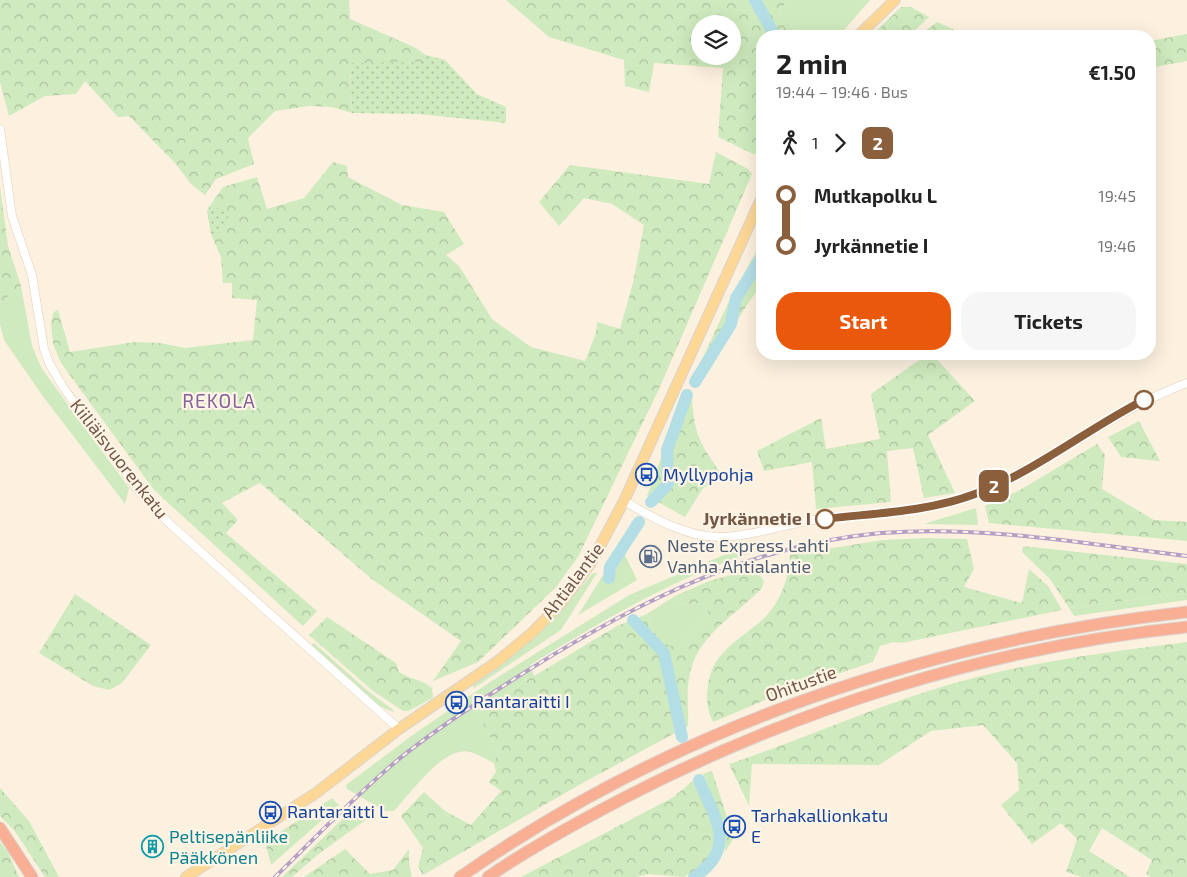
<!DOCTYPE html>
<html lang="en">
<head>
<meta charset="utf-8">
<style>
	:root { --surface:#fff; --page:#f6f6f6; --text:#222; --muted:#767676; --accent:#ea580c }
	body { margin:0; font-family:"Exo 2",sans-serif; background:var(--page); color:var(--text); height:100vh; display:flex; flex-direction:column; font-size:19px; white-space:nowrap }
	* { box-sizing:border-box; margin:0 }
	p { font-size:16px; color:var(--muted) }
	.icon { flex:none; width:28px; height:28px; fill:none; stroke:currentColor; stroke-width:2; stroke-linecap:round; stroke-linejoin:round }
	.map { position:relative; flex:1; overflow:hidden }
	.side { position:absolute; left:756px; top:30px; width:400px; height:330px; display:flex; flex-direction:column; background:var(--surface); border-radius:20px; box-shadow:0 5px 20px #0002 }
	.side>* { flex:none }
	.badge { padding:0 10px; border-radius:8px; font-size:18px; line-height:32px }
	.controls { position:absolute; left:691px; top:15px; display:grid; gap:10px }
	.controls a { display:grid; place-items:center; width:50px; height:50px; border-radius:50%; background:var(--surface); box-shadow:0 5px 20px #0002; font-size:25px }
	.map>.badge { position:absolute; translate:-50% -50%; box-shadow:0 0 0 2px #fff }
	.legs { display:flex; align-items:center; gap:8px; height:55px; padding:0 20px; font-size:16px }
	.legs p { margin-inline-start:auto }
	.overview { display:flex; align-items:center; justify-content:space-between; height:85px; padding:0 20px }
	h1 { font-size:28px; font-weight:700; line-height:38px }
	.action { display:flex; gap:10px; margin-top:auto; padding:10px 20px }
	.action a { flex:1; height:58px; border-radius:20px; background:var(--accent); color:#fff; font-size:20px; font-weight:700; line-height:58px; text-align:center }
	.action a+a { background:var(--page); color:var(--text) }
	ul { padding:0 20px; list-style:none }
	li { display:flex; align-items:center; gap:18px; height:50px; font-size:19px }
	li i { display:grid; place-items:center; width:8px; height:100%; margin:0 6px; background:currentColor }
	li i::after { content:''; width:12px; height:12px; margin:-6px; border:4px solid; border-radius:50%; background:var(--surface) }
	li p { margin-inline-start:auto }
	li:first-child i { background:linear-gradient(#0000 50%,currentColor 0) }
	li:last-child i { background:linear-gradient(currentColor 50%,#0000 0) }
	.map>svg:first-child { display:block }
</style>
</head>
<body>
<div class="map">
<svg width="1187" height="877" viewBox="0 0 1187 877">
	<defs>
		<pattern id="forest-crowns" width="20" height="18" patternUnits="userSpaceOnUse" patternTransform="scale(1.25)"><rect width="20" height="18" fill="#cfeabe"/><path d="M2 6a3 3 0 1 1 6 0M12 15a3 3 0 1 1 6 0" fill="none" stroke="#acc09c"/></pattern>
		<pattern id="park-dots" width="8" height="8" patternUnits="userSpaceOnUse" patternTransform="scale(1.25)"><rect width="8" height="8" fill="#cfeabe"/><path d="M2 2h.1M6 6h.1" fill="none" stroke="#acc09c" stroke-width="1.8" stroke-linecap="round"/></pattern>
	</defs>
	<rect width="100%" height="100%" fill="#fcf1df"/>
	<!-- grass -->
	<path fill="#cfeabe" d="M788,0H870L844,30L813,32L795,29L778,14Z
		M21,286L32,346L42,369L129,488L125,504L42,395L4,340L0,324V303Z
		M976,508L978,525L924,524Z
		M743,547L754,552C674,578 602,621 530,665L534,676L476,711L498,751L494,763C487,760 478,754 470,752C444,745 411,793 394,811H385L347,789L346,785L414,734L487,684L629,595Z
		M624,553L637,580L578,615L605,572Z
		M593,573H597L561,630L474,688L472,685L544,629Z
		M1187,593V600L1074,616L1069,608Z
		M675,596L680,605L702,603L710,615L681,646L669,647L653,631L647,614Z
		M314,643L368,691L392,709L394,712C372,707 329,662 310,646Z"/>
	<!-- forest -->
	<path fill="url(#forest-crowns)" fill-rule="evenodd" d="M0,0H349L350,19L414,47L426,55L422,62L350,64L352,113L332,107L309,106L275,111L248,138L254,164L216,179L205,195L190,183L176,164L129,116L118,117L85,81L76,94L45,96L9,116L0,82Z
		M506,0H788L778,14L795,29L833,36H762V152L753,154L718,137L723,68L654,63L649,92L625,86L624,60L549,37ZM700,24H732V56H700Z
		M901,7H911L929,17L909,36H871Z
		M937,22L959,32L957,36H919Z
		M1187,34V61L1150,68V41Z
		M716,152L748,169L752,174L659,389L578,557L556,587L478,662L433,681L461,641L373,580L260,483L222,503L238,520L226,533L317,611L303,626L154,490L61,363L53,344L51,323L54,312L58,310L70,352L135,342L160,343L185,348L253,340L257,300L232,298V283H223L221,257L211,234L207,210L223,187L257,177L267,209L304,198L333,162L347,166L348,177L402,205L444,212L464,244L446,255L459,266L492,319L531,347L585,361L596,333L597,322L620,329L633,283L644,225L612,204L584,198L559,226L539,202L570,165L709,184Z
		M0,187L8,246L21,286L0,303Z
		M762,241V285C736,315 722,354 698,387L691,383L731,297Z
		M928,354H932L975,401L928,435L955,493L924,498L913,448L887,451L891,502L816,509L812,462L764,471L757,451L821,418L826,449L880,439L871,394Z
		M684,395L692,397C694,437 701,444 723,477L703,488L685,517L647,496Z
		M1139,421L1160,461L1121,457L1108,437Z
		M1097,444L1105,455L1102,489L1154,520L1187,522V541L989,523L985,506L1020,490Z
		M925,538L967,539L974,569L964,587L1022,603L1029,569L1048,586L1062,610L902,643L893,642L880,646L873,662L784,692L713,722C707,709 706,700 708,686C712,649 744,639 767,615C782,598 789,577 790,555L882,540Z
		M1023,546L1187,564V593L1069,608L1050,579L1022,552Z
		M745,571H757L764,581L762,588C735,616 694,637 689,679C686,695 689,710 688,726L579,785L423,875L418,867L423,848L401,816L424,792L445,811L471,825L501,791L489,782L496,772L494,763L498,751L476,711L617,626L647,614L653,631L669,646H681L710,615L702,603L680,605L675,596L709,581Z
		M75,594L151,645L122,683L109,690L93,686L39,653Z
		M327,617L396,663L399,672C411,680 420,678 432,688L433,698L408,711H403L373,691L309,635Z
		M1187,642V877H1151L1146,874L1152,860L1102,828L1089,851L1130,877H1082L1066,872L1077,839L1061,823L1032,844L1001,805L1019,790L1017,763L983,725L931,731L879,765L752,764L749,806L729,764C804,739 875,706 951,684C1028,662 1108,652 1187,642Z
		M712,771L734,838L725,852L724,824L703,774Z
		M694,780L717,833L715,847L704,864L684,877L648,874L637,877H521L672,798Z
		M0,788L29,821L59,877H45L14,830L0,816Z
		M332,798L339,805L271,865L265,842Z
		M352,810L367,819L316,856L292,877H282Z
		M0,842L8,852L19,877H0Z
		M345,849L370,874L393,870L409,849V863L412,877H304Z"/>
	<!-- park -->
	<path fill="url(#park-dots)" d="M426,55L445,60L477,94L506,107V123L419,114L352,113L350,63L422,62Z
		M215,207L229,215L222,231L211,234L207,210Z"/>
	<g fill="none" stroke-linecap="round" stroke-linejoin="round">
		<!-- river -->
		<path stroke="#b4dee6" stroke-width="12" d="M755,0L775,36
			M695,382L731,324L736,298L762,257
			M651,502L668,484L667,450L687,395
			M609,578L610,567L639,522
			M633,620L664,653L682,737
			M694,877C739,848 714,817 699,780"/>
		<defs>
			<path id="minor" d="M0,129L12,216L32,275L44,349L49,363L63,387L136,488L171,525L399,729
				M624,501C651,517 686,537 719,537C748,537 779,526 808,521C864,511 923,515 976,494C1050,464 1112,411 1187,383"/>
			<path id="major" d="M858,36L895,0
				M186,877L316,793L399,729L498,661L533,632L562,602L591,563L624,501L762,197"/>
			<path id="highway" d="M0,828L32,877
				M460,877C675,727 928,641 1187,612
				M488,877C530,848 576,823 622,799C797,708 990,647 1187,627"/>
		</defs>
		<!-- minor casing -->
		<use href="#minor" stroke="#e0cdbb" stroke-width="9"/>
		<!-- major casing -->
		<use href="#major" stroke="#dbd3cf" stroke-width="12"/>
		<!-- highway casing -->
		<use href="#highway" stroke="#dbd3cf" stroke-width="13"/>
		<!-- minor -->
		<use href="#minor" stroke="#fff" stroke-width="8"/>
		<!-- major -->
		<use href="#major" stroke="#fdd796" stroke-width="10"/>
		<!-- highway -->
		<use href="#highway" stroke="#f8af94" stroke-width="11"/>
		<defs>
			<path id="rail" d="M275,877C314,839 352,799 393,764C425,737 462,713 497,690C614,614 741,545 881,533C983,525 1086,544 1187,556"/>
		</defs>
		<!-- rail casing -->
		<use href="#rail" stroke="#b49fc5" stroke-width="4"/>
		<!-- rail -->
		<use href="#rail" stroke="#fff5e6" stroke-width="2" stroke-dasharray="5.5" stroke-linecap="butt"/>
	</g>
	<g fill="none" stroke-linecap="round" stroke-linejoin="round">
		<defs>
			<path id="line-1" d="M825,519C875,513 927,512 975,494C1035,472 1087,429 1144,400"/>
		</defs>
		<!-- line-1 casing -->
		<use href="#line-1" stroke="#fff" stroke-width="11"/>
		<!-- line-1 -->
		<use href="#line-1" stroke="#8b5e3c" stroke-width="8"/>
	</g>
	<!-- icons -->
	<defs>
		<symbol id="bus-ring" viewBox="-11 -11 22 22"><circle r="9.5" fill="#fff5e6" stroke="#1a4fb4" stroke-width="1.5"/><path d="M-5-6H5V4H4V6H2V4H-2V6H-4V4H-5ZM-3.5-4V0h7V-4ZM-3.5 1.2v1.5H-2V1.2ZM2 1.2v1.5H3.5V1.2Z" fill="#1a4fb4"/></symbol>
		<symbol id="fuel-ring" viewBox="-11 -11 22 22"><circle r="9.5" fill="#fff5e6" stroke="#5c6f8a" stroke-width="1.5"/><path d="M-5.5-6h7V0h2V4h1.3V-2.5L3-4.5l.8-.8L6-3V5H2.5V1h-1V6h-7ZM-4.2-4.7v3.2H.2V-4.7Z" fill="#5c6f8a"/></symbol>
		<symbol id="building-ring" viewBox="-11 -11 22 22"><circle r="9.5" fill="#fff5e6" stroke="#0f9aa8" stroke-width="1.5"/><path d="M-4-6H4V6H1V3H-1V6H-4ZM-2.5-4.3h1.7v1.8h-1.7ZM.8-4.3h1.7v1.8H.8ZM-2.5-1h1.7V.8h-1.7ZM.8-1h1.7V.8H.8Z" fill="#0f9aa8"/></symbol>
	</defs>
	<g fill-rule="evenodd">
		<use href="#bus-ring" x="634" y="462" width="25" height="25"/>
		<use href="#fuel-ring" x="638" y="544" width="25" height="25"/>
		<use href="#bus-ring" x="444" y="690" width="25" height="25"/>
		<use href="#bus-ring" x="258" y="800" width="25" height="25"/>
		<use href="#bus-ring" x="722" y="814" width="25" height="25"/>
		<use href="#building-ring" x="140" y="834" width="25" height="25"/>
	</g>
	<!-- markers -->
	<g fill="#fff" stroke="#8b5e3c" stroke-width="2.5">
		<circle cx="1144" cy="400" r="9"/>
		<circle cx="825" cy="519" r="9"/>
	</g>
	<g text-anchor="middle" stroke-width="4.5" stroke-linejoin="round" paint-order="stroke">
		<!-- street labels -->
		<g font-size="18" fill="#735747" stroke="#fff5e6">
			<text transform="translate(119 459) rotate(52)" y="6">Kiiliäisvuorenkatu</text>
			<text transform="translate(573 581) rotate(-53)" y="6">Ahtialantie</text>
			<text transform="translate(801 684) rotate(-20)" y="6">Ohitustie</text>
		</g>
		<!-- transit labels -->
		<g font-size="18" fill="#164399" stroke="#fff5e6" text-anchor="start">
			<text x="663" y="481">Myllypohja</text>
			<text x="473" y="708">Rantaraitti I</text>
			<text x="287" y="818">Rantaraitti L</text>
			<text x="751" y="822">Tarhakallionkatu<tspan x="751" dy="21">E</tspan></text>
		</g>
		<!-- stop labels -->
		<g font-size="18" font-weight="bold" fill="#735747" stroke="#fff5e6" text-anchor="end">
			<text x="811" y="525">Jyrkännetie I</text>
		</g>
		<!-- service labels -->
		<g font-size="18" fill="#4e5e75" stroke="#fff5e6" text-anchor="start">
			<text x="667" y="552">Neste Express Lahti<tspan x="667" dy="21">Vanha Ahtialantie</tspan></text>
		</g>
		<!-- culture labels -->
		<g font-size="18" fill="#0d838f" stroke="#fff5e6" text-anchor="start">
			<text x="169" y="843">Peltisepänliike<tspan x="169" dy="21">Pääkkönen</tspan></text>
		</g>
		<!-- neighbourhood labels -->
		<g font-size="19" letter-spacing="1" fill="#856297" stroke="#fff5e6">
			<text x="219" y="408">REKOLA</text>
		</g>
	</g>
</svg>
<div class="controls">
<a><svg class="icon" aria-label="layers" viewBox="0 0 24 24"><path d="M12 4l9 5-9 5-9-5zM3 14l9 5 9-5"/></svg></a>
</div>
<b class="badge" style="left:994px;top:486px;background:#8b5e3c;color:#fff">2</b>
<section class="side">
<div class="overview"><div><h1>2 min</h1><p>19:44 – 19:46 · Bus</p></div><b>€1.50</b></div>
<div class="legs"><svg class="icon" aria-label="walk" viewBox="0 0 24 24"><circle cx="13" cy="4" r="2"/><path d="M13 8l-2 6 4 7M11 14l-3 7M7 12l3-4h3l4 4"/></svg>1<svg class="icon" aria-label="forward" viewBox="0 0 24 24"><path d="M9 5l7 7-7 7"/></svg><b class="badge" style="background:#8b5e3c;color:#fff">2</b></div>
<ul>
<li><i style="color:#8b5e3c"></i><b>Mutkapolku L</b><p>19:45</p></li>
<li><i style="color:#8b5e3c"></i><b>Jyrkännetie I</b><p>19:46</p></li>
</ul>
<div class="action"><a>Start</a><a>Tickets</a></div>
</section>
</div>
</body>
</html>
